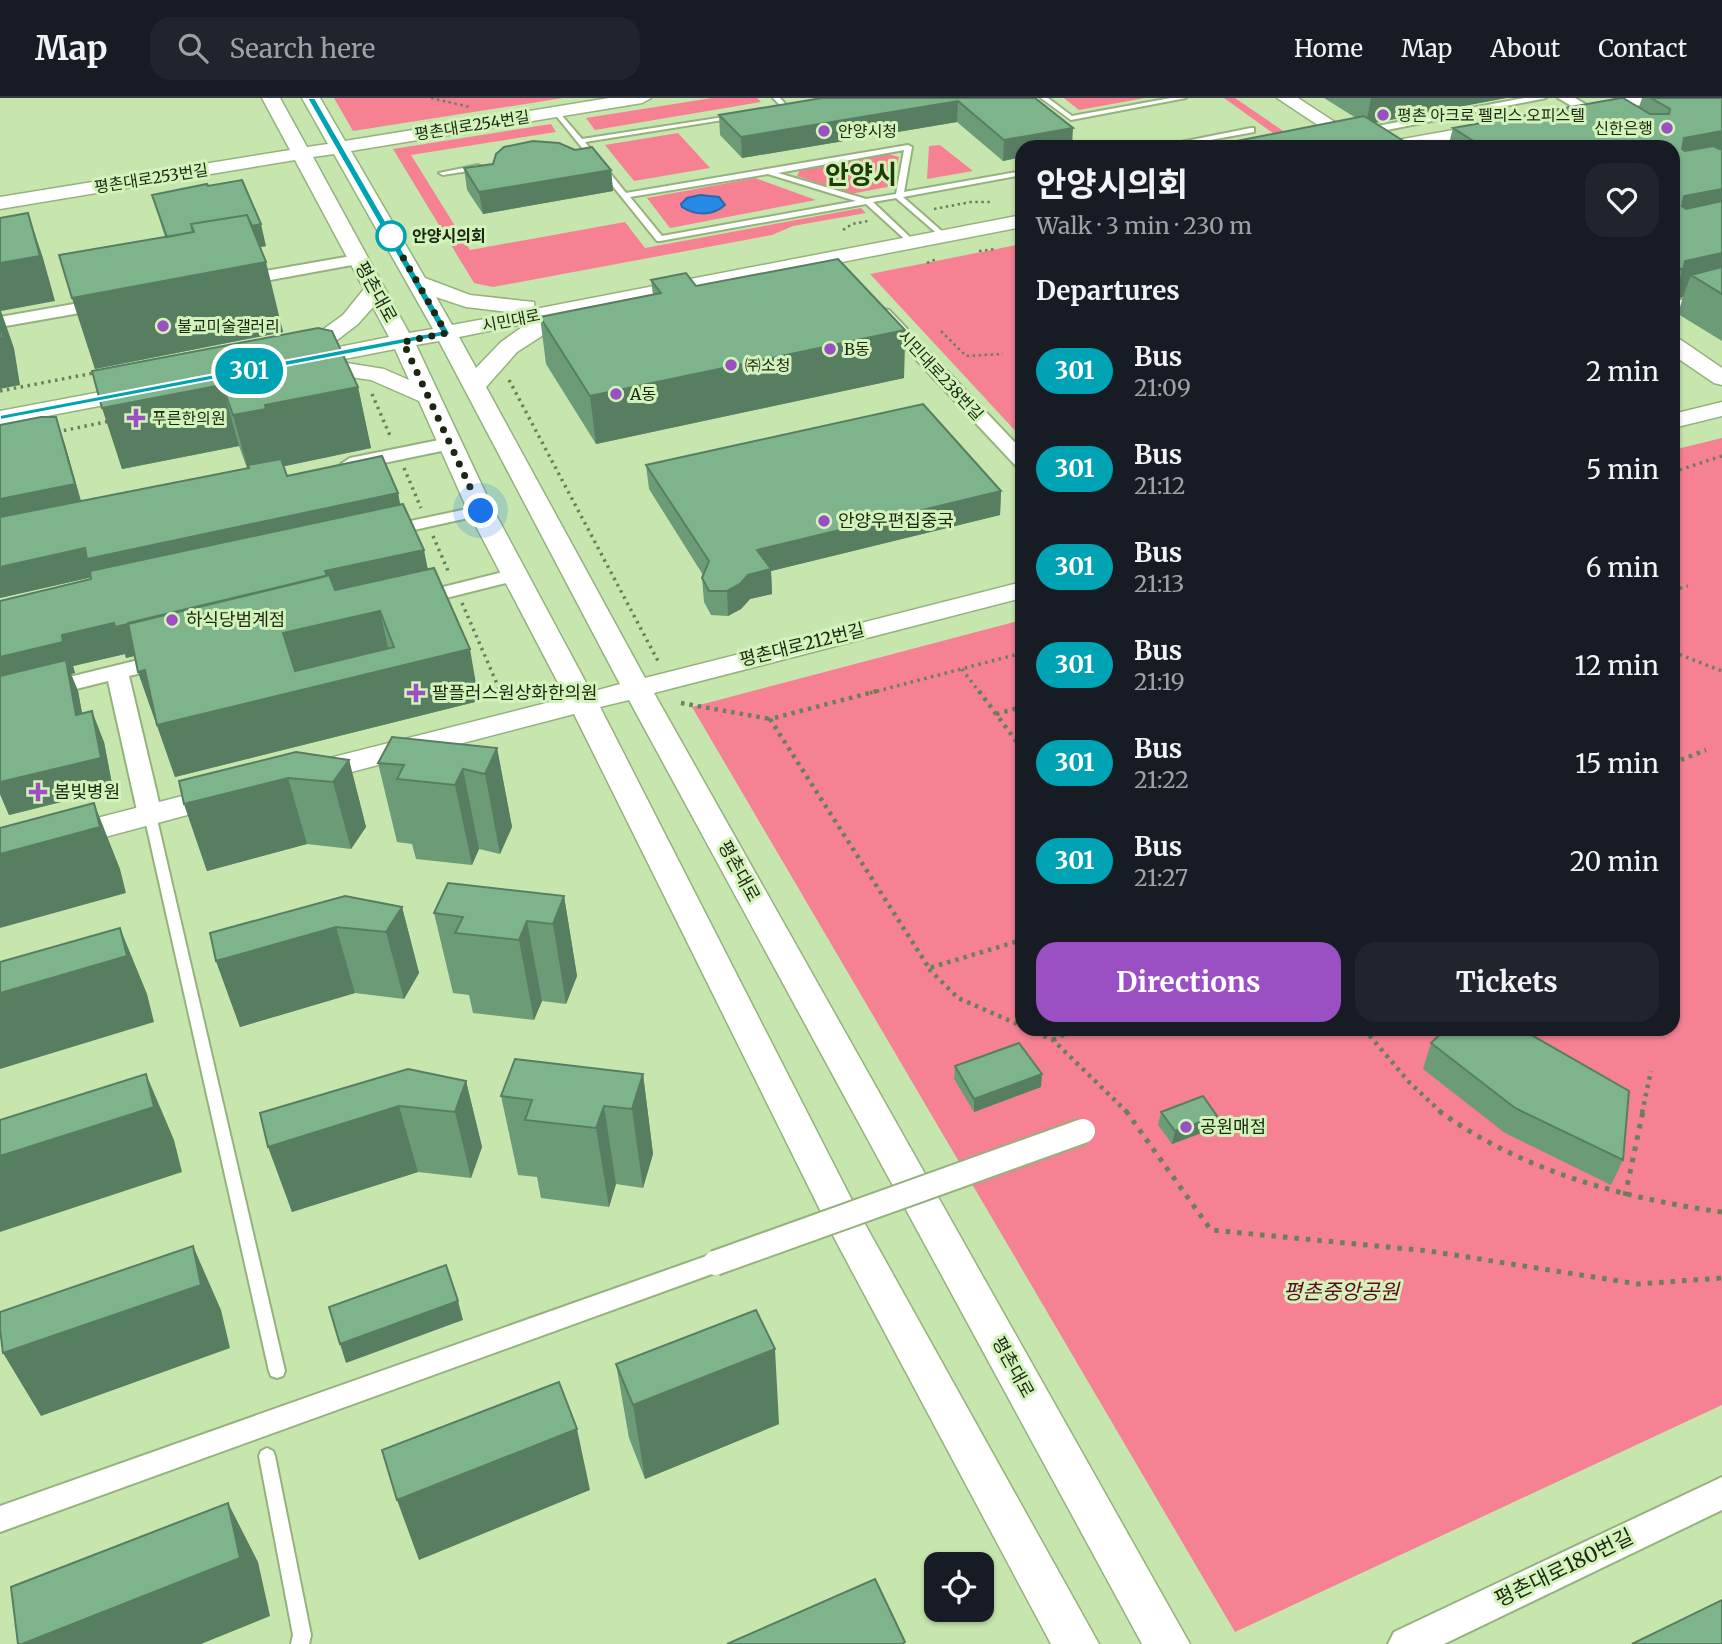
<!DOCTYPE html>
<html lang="en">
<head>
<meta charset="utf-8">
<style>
	:root { --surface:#171b24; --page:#20242c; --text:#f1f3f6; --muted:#9ea1a6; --line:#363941; --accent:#9a50c2 }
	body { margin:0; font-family:Merriweather,"Noto Sans KR",serif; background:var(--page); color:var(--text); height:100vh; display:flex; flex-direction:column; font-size:26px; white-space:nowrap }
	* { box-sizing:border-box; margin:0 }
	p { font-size:23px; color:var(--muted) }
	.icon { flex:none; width:38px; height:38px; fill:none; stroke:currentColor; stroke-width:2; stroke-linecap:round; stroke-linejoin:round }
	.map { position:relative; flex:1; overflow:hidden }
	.sheet { position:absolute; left:1015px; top:42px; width:665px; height:896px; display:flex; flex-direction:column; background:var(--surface); border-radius:21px; box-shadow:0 2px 5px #0004 }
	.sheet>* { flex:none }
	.badge { padding:0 14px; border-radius:23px; font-size:24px; line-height:46px }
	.buttons { position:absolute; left:924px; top:1454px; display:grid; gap:14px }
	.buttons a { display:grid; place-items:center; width:70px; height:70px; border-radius:14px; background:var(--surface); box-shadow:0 2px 5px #0004; font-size:35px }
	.you { position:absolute; width:35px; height:35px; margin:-18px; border:5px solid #fff; border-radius:50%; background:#1a73e8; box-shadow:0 0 0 10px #1a73e833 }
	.map>.badge { position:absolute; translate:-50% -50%; box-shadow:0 0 0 4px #fff }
	h2 { padding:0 21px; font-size:26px; line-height:63px }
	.round { display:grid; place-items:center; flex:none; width:74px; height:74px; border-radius:21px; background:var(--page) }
	.overview { display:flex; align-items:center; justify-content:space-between; height:119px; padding:0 21px }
	h1 { font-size:33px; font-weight:700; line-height:52px }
	.action { display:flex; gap:14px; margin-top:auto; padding:14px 21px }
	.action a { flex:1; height:80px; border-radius:21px; background:var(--accent); color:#fff; font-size:28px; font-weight:700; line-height:80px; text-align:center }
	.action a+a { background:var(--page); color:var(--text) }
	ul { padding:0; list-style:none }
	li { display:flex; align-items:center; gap:21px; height:98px; padding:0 21px }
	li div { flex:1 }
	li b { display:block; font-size:26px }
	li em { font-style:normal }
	li .badge { min-width:77px; font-weight:700; text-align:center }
	header { display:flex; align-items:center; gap:42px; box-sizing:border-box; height:98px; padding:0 35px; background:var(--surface); border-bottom:2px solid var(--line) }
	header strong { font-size:33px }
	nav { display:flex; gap:38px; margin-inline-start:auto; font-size:24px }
	.search { width:490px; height:63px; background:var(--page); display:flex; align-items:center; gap:18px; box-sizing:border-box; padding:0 24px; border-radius:21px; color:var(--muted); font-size:26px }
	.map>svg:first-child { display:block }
</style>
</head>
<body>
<header>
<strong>Map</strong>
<div class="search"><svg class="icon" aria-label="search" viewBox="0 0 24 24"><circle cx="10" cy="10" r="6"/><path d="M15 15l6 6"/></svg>Search here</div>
<nav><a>Home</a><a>Map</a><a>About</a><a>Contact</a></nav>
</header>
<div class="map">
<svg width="1722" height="1546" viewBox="0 0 1722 1546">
	<rect width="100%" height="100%" fill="#c6e6ae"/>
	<!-- green -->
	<path fill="#f68193" d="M334,0H563L353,33Z
		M712,0H757L761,4L595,32L586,20Z
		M1064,0H1145L1079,12Z
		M1224,0H1235L1292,39L1265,49H1201L1274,36Z
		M551,26L556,34L411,57L470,152L625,124L645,150L861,110L866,115L793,128L772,137L493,189L474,185L393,51Z
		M678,35L710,70L634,83L605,47Z
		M940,47L973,73L927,81L929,48Z
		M888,56L899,59L892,88L851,96L797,78L800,72Z
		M755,80L816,102L670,130L647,100Z
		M1022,146V340L870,176Z
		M1722,340V1307L1235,1534L692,609L1022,522V931H1673V352Z"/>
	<!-- water -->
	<path fill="#2889e7" stroke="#246ca7" stroke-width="2" d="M700,97L719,99L725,107C713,118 696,118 682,109L681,106L687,100Z"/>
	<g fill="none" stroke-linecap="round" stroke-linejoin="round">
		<defs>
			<path id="service" d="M773,0H780L789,10L784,11Z
				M1041,0H1048L1072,18L1171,0H1186L1071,22Z
				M554,13H558L582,41L737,17V19L735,20L585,44L626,95L908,47L912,49L904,94L1022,73V77L903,99L944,135V139H941L896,100L873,104L912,141V145H909L866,106L660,143H657L554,15ZM904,52L896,96L866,101L778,75ZM768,76L856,103L662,138L630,99Z
				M1251,30H1254V34L1172,49H1156Z
				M478,67L482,69L481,71L443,77L439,75Z
				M150,713L156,717L285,1273L283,1278L277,1280L271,1278L269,1273L144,717Z
				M267,1350L273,1353L275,1358L311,1537L309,1546H291L293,1537L259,1358L261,1353Z"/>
			<path id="pedestrian" d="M1524,0H1546L1372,35L1366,32L1372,29Z
				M481,408L486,410L489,413L486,416L387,438L379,433L387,428Z
				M715,1155L723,1158L727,1165L723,1172L0,1434V1408Z"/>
			<path id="minor" d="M1558,0H1575L1658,49H1641Z
				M357,157L363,159L365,162L363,165L237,188L229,183L237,178Z
				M1722,192V202L1673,214V204Z
				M108,200L116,205L114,209L0,229V219Z
				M883,211L889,212L1022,352V369L1015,367L877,220L875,216Z
				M449,340L458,346L456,350L350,372L341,366L350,360Z
				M515,471L522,473L525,477L522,481L414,508L407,506L404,502L407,498Z
				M167,555L175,557L178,562L175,567L129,578L162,717L158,723L150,725L142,723L138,717L108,583L0,610V596Z
				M1722,1379V1412L1444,1546H1388L1394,1534Z"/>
			<path id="tertiary" d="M262,0H280L307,49L328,46L302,0H320L345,43L609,0H651L642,5L351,53L425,180L470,197L534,204L535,211L1022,117V129L564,218L562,225L517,254L486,289L645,580L1022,484V500L654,595L1190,1546H1142L629,602L600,609L856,1110L1099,1546H1051L830,1132L574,616L309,685L298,682L294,675L298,668L566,600L468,413L419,303L371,282L321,275L313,273L310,268H293L290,263L293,253L343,217L364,191L295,62L0,111V99L290,52ZM334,56L433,231L409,235L313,59ZM436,199L466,209L517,215L452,227ZM373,209L389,239L324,252L358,226ZM528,225L501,244L476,270L459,239ZM439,243L612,571L620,586L591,594L494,413L416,247ZM395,251L409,282L384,271L334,263Z
				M1277,0H1298L1373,49H1351Z
				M1623,0H1660L1651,5L1588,17L1579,12L1582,8Z
				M1492,25L1498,26L1501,30L1498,34L1421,49H1383L1392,43Z
				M1673,240L1681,242L1722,270V287L1714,285L1673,257Z
				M143,286L151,288L154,293L151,298L0,327V313Z
				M1722,304V318L1673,330V316Z
				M225,687L236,690L240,697L236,704L0,767V745Z"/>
		</defs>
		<!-- service casing -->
		<use href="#service" stroke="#95b27d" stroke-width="4"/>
		<!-- pedestrian casing -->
		<use href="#pedestrian" stroke="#95b27d" stroke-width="4"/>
		<!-- minor casing -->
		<use href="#minor" stroke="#95b27d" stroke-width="4"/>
		<!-- tertiary casing -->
		<use href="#tertiary" stroke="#95b27d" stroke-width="3"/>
		<!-- path-far3 -->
		<path stroke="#6a805a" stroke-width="2.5" stroke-dasharray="2.5 3.5" stroke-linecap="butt" d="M431,0L470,9
			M934,111L971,104H992
			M843,132L852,126L868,123
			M979,153L996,151
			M927,165L936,161
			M941,233L966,258L1003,256"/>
		<!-- path-far2 -->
		<path stroke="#6a805a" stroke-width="3.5" stroke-dasharray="2.5 4.5" stroke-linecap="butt" d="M509,282L658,563
			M0,293L99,274
			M372,296L391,340
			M57,334L110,323
			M404,370L421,410
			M1673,374L1722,358
			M433,438L449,475
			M1673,492L1688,488
			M462,505L501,595
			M1673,554L1722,573
			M962,571L980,595
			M870,595L1022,555"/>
		<!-- path-far1 -->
		<path stroke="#6a805a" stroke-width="4.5" stroke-dasharray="3.5 5" stroke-linecap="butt" d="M501,593L504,601
			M877,593L770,621L929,870L1022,842
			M979,593L1022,651
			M681,605L770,621
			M996,616L1022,609
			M1673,665L1706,652
			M929,871L958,900L1022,928
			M1028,931L1053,942L1128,1015
			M1364,931L1409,984L1442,1015
			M1053,942L1075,931
			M1642,1015L1651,973"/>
		<!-- path -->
		<path stroke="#6a805a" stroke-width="5" stroke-dasharray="4.5 7" stroke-linecap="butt" d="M1126,1013L1211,1132L1429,1153L1638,1186L1722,1180
			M1439,1013C1522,1073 1622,1100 1722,1114
			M1625,1098L1643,1013"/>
		<!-- service -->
		<use href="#service" fill="#fff" fill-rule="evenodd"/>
		<!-- pedestrian -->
		<use href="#pedestrian" fill="#fff" fill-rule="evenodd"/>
		<!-- minor -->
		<use href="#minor" fill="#fff" fill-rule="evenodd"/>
		<!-- tertiary -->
		<use href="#tertiary" fill="#fff" fill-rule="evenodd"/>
		<defs>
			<path id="pedestrian-bridge" d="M715,1165L1083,1033"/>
		</defs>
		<!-- pedestrian-bridge casing -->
		<use href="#pedestrian-bridge" stroke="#95b27d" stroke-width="28" stroke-linecap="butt"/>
		<!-- pedestrian-bridge -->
		<use href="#pedestrian-bridge" stroke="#fff" stroke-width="24"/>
	</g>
	<!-- wall -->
	<path fill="#6c9b78" d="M822,0H1035L1022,49V59L1003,63L957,24L742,60L720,37L719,17Z
		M1324,0H1506L1375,25L1356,20Z
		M1642,0H1722V243L1678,216L1683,199L1674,201L1673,203V49H1448L1453,30L1639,9Z
		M464,70L611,72L613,93L483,116L467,92Z
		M208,88L266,148L260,149L283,234L95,271L72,200L165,139L152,97Z
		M651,182L696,188L905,232L904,280L596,346L546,266L540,219L653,197Z
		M92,273L358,289L371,350L283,368L287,378L398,395L400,406L428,471L479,603L175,679L138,574L135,558L126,560L125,556L73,568L75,575L71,576L78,593L82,615L104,644L113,691L9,717L0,696V503L91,481V479L0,500L65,347L81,403L247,370L239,348L122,371Z
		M646,367L1001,393L1000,417L771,473L772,496L750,501L741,511L728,518L711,517L704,504L702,480L703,477L649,391Z
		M497,650L512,729L500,756L479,751L472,767L416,761L412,746L397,744L378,665Z
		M349,662L366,729L351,751L307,746L207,773L184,706Z
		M564,798L577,878L566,906L542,903L534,922L473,915L469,897L453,895L434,815Z
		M402,809L419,875L404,901L355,895L240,929L216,863Z
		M1431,945L1623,1062L1611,1087L1505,1035L1423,971Z
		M955,968L1041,989L974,1014L954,981Z
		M643,976L653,1056L643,1090L616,1086L609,1109L541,1100L537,1079L518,1077L501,998Z
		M466,983L482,1049L471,1080L418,1074L292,1114L260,1015Z
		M1161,1014L1215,1030L1172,1046L1158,1027Z
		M616,1266L779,1326L645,1381L629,1340Z"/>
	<!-- shaded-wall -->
	<path fill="#587e62" d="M1371,0H1506L1366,26Z
		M958,3L957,24L742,60L741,39Z
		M1073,30L1072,49H1022V59L1003,63L1004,42Z
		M1722,33V65L1673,76L1684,40Z
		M611,72L613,93L483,116L479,94Z
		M1722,91V124L1673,135L1684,98Z
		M28,115L43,160L55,203L1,213L14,250L20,287L0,291V165Z
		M261,126L266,148L256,150L266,164L283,234L95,271L72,200L248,128Z
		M1722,155V190L1691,177L1683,199L1674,201L1685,163Z
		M905,232L904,280L596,346L590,298Z
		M222,287L239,348L122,371L102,310Z
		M358,289L371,350L281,369L250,379L233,317L265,307Z
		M56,319L65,347L84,414L0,431V401Z
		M1001,393L1000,417L771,473L772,496L750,501L741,511L728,518L727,493L757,452Z
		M398,395L403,422L93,479L0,500V469L85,450Z
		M424,452L430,482L141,556L126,560L125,556L73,568L75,575L71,576L78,593L88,648L0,594V559L62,537L325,473Z
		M380,513L391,564L297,586L283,535Z
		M470,551L479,603L175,679L157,627Z
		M145,572L156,625L138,574Z
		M92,613L104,644L113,691L9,717L0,696V684Z
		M497,650L512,729L500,756L485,676Z
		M349,662L366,729L351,751L333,684Z
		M463,671L479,751L472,767L455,687Z
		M288,680L307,746L207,773L184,706Z
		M94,705L120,771L126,795L0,830V756Z
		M564,798L577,878L566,906L553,826Z
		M402,809L419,875L404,901L386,834Z
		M527,823L542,903L534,922L519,842Z
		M336,829L355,895L240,929L216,863Z
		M120,830L147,896L154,924L0,971V895Z
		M146,976L174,1042L182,1074L0,1134V1058Z
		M643,976L653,1056L643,1090L632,1011Z
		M1042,976L1041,989L974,1014V1001Z
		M466,983L482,1049L471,1080L455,1014Z
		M399,1008L418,1074L292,1114L268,1049Z
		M604,1008L616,1086L609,1109L596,1030Z
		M1217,1018L1215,1030L1172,1046L1175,1033Z
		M193,1148L221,1212L230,1250L41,1318L3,1255Z
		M458,1203L463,1222L346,1265L340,1246Z
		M775,1251L779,1326L645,1381L633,1307Z
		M577,1331L590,1392L419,1462L397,1402Z
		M228,1405L258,1464L270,1518L201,1546H22Z"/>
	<!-- building -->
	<path fill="#7eb48c" stroke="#587e62" stroke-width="2" fill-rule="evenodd" d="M822,0H1035L1073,30L1004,42L958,3L741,39L719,17Z
		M1621,0H1623L1650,16H1669L1670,11L1651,0H1722V33L1684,40L1682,51L1685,53L1713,48L1722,52V91L1684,98L1682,108L1686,111L1722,103V155L1685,163L1683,172L1673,166V49H1483L1453,30Z
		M1364,18L1413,49H1206Z
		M533,43L559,45L575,52L592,49L611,72L479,94L464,70L493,66L496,56L504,49Z
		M242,82L261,126L252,128L247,117L191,126L193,134L167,139L152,97L207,86L208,88Z
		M28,115L40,158L0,165V120Z
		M247,117L266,164L72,200L59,157L194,134L191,126Z
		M838,161L905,232L590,298L540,219L661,195L651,182L686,175L696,188Z
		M1722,169V196L1691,177Z
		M0,219L3,240H0Z
		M318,230L332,233L358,289L265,307L266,311L233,317L222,287L102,310L92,273Z
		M923,306L1001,393L757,452L771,471L748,477L740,486L727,493H709L702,480L709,463L646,367Z
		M41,319H56L75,386L0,401V327Z
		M382,358L398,395L87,461L85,450L0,469V419L249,370L248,367L281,361L287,378Z
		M403,406L424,452L325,473L327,478L128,526L115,529L114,525L62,537L63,544L0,559V503L91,481L90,473Z
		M434,470L470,551L157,627L145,572L138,574L128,525L329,477L335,492ZM380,513L394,549L295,573L283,535Z
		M66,562L76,617L92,613L101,660L0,684V578Z
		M392,639L497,650L485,676L463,671L455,687L397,681L404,667L378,665Z
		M296,654L349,662L333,684L288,680L184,706L179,683Z
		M94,705L100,729L0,756V730Z
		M448,785L564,798L553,826L527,823L519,842L455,835L463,819L434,815Z
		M345,798L402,809L386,834L336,829L216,863L210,835Z
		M120,830L127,858L0,895V864Z
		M1446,931H1521L1629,993L1623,1062L1515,1010L1431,945Z
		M1019,945L1042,976L974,1001L955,968Z
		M515,961L643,976L632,1011L604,1008L596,1030L525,1022L532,1002L501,998Z
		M408,971L466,983L455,1014L399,1008L268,1049L260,1015Z
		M146,976L154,1009L0,1058V1022Z
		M1203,998L1217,1018L1175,1033L1161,1014Z
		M193,1148L201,1187L3,1255L0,1231V1214Z
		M446,1167L458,1203L340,1246L329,1209Z
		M756,1212L775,1251L633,1307L616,1266Z
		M559,1284L577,1331L397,1402L382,1352Z
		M228,1405L240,1460L22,1546H18L11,1489Z
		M875,1481L905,1544L902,1546H727Z
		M1722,1502V1546H1632Z"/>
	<!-- line -->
	<path fill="#00a3b4" stroke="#fff" stroke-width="2" d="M307,0H315L450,235L449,237L0,322V317L440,233Z"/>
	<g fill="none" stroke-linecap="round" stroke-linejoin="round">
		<!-- walk -->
		<path stroke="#1b2712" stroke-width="7" stroke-dasharray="0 12.6" d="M391,138L446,235L403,244L481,413"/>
	</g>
	<!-- markers -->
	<g fill="#9a50c2" stroke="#d3f3bb" stroke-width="2.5">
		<circle cx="1383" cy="17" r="7"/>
		<circle cx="1667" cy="30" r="7"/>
		<circle cx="824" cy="33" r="7"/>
		<circle cx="163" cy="228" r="7"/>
		<circle cx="830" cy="251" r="7"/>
		<circle cx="731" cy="267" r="7"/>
		<circle cx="616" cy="296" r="7"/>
		<path d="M132.5 309.5h7v7h7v7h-7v7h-7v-7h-7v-7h7z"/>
		<circle cx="824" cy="423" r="7"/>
		<circle cx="172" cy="522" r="7"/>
		<path d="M412.5 584.5h7v7h7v7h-7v7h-7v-7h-7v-7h7z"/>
		<path d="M34.5 683.5h7v7h7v7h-7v7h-7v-7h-7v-7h7z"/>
		<circle cx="1186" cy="1029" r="7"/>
	</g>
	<circle fill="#fff" stroke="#00a3b4" stroke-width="3.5" cx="391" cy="138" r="14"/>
	<g text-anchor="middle" stroke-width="6" stroke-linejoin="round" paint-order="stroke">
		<!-- far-poi labels -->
		<g font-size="16" fill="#1b2712" stroke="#d3f3bb" text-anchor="start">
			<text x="1397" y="23">평촌 아크로 펠리스 오피스텔</text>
			<text x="1653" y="36" text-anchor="end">신한은행</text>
			<text x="838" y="39">안양시청</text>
			<text x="177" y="234">불교미술갤러리</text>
			<text x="844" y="257">B동</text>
			<text x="745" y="273">㈜소청</text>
			<text x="630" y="302">A동</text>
			<text x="152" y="326">푸른한의원</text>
		</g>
		<!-- far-street labels -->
		<g font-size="16" fill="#1b2712" stroke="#d3f3bb">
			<text transform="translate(472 27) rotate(-9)" y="6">평촌대로254번길</text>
			<text transform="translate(151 80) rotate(-9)" y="6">평촌대로253번길</text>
			<text transform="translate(511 222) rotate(-11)" y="6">시민대로</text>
			<text transform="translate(941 277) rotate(47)" y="6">시민대로238번길</text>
		</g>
		<!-- far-stop labels -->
		<g font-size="16" font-weight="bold" fill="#1b2712" stroke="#d3f3bb" text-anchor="start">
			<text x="412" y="144">안양시의회</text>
		</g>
		<!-- street labels -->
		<g font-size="18" fill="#1b2712" stroke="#d3f3bb">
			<text transform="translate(376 194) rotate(61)" y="6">평촌대로</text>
			<text transform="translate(802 547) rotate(-14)" y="6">평촌대로212번길</text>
			<text transform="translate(739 773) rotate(61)" y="6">평촌대로</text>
			<text transform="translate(1013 1269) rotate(61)" y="6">평촌대로</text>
		</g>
		<!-- poi labels -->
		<g font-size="18" fill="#1b2712" stroke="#d3f3bb" text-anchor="start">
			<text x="838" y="429">안양우편집중국</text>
			<text x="186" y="528">하식당범계점</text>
			<text x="432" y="601">팔플러스원상화한의원</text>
			<text x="54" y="700">봄빛병원</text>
			<text x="1200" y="1035">공원매점</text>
		</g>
		<!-- near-park labels -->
		<g font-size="21" font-style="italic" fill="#600922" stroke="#d3f3bb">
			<text x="1341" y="1201">평촌중앙공원</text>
		</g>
		<!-- near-street labels -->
		<g font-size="21" fill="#1b2712" stroke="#d3f3bb">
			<text transform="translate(1564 1470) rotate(-26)" y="7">평촌대로180번길</text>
		</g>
		<!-- far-town labels -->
		<g font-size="26" font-weight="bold" fill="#223a06" stroke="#d3f3bb">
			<text x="861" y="86">안양시</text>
		</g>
	</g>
</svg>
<div class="buttons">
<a><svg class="icon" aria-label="locate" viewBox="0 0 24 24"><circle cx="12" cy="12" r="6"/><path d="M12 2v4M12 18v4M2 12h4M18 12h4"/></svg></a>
</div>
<div class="you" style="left:481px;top:413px"></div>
<b class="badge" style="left:249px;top:273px;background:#00a3b4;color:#fff">301</b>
<section class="sheet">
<div class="overview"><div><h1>안양시의회</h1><p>Walk · 3 min · 230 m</p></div><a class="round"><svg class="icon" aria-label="heart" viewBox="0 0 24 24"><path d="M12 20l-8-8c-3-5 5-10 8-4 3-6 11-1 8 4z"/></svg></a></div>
<h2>Departures</h2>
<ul>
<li><span class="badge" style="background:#00a3b4;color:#fff">301</span><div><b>Bus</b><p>21:09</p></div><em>2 min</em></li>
<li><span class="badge" style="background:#00a3b4;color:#fff">301</span><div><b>Bus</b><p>21:12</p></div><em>5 min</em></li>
<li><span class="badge" style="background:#00a3b4;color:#fff">301</span><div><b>Bus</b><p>21:13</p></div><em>6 min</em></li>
<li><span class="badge" style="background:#00a3b4;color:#fff">301</span><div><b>Bus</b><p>21:19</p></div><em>12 min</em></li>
<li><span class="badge" style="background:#00a3b4;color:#fff">301</span><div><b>Bus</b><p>21:22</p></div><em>15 min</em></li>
<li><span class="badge" style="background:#00a3b4;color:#fff">301</span><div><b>Bus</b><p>21:27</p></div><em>20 min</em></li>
</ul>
<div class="action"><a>Directions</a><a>Tickets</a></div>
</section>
</div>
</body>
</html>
